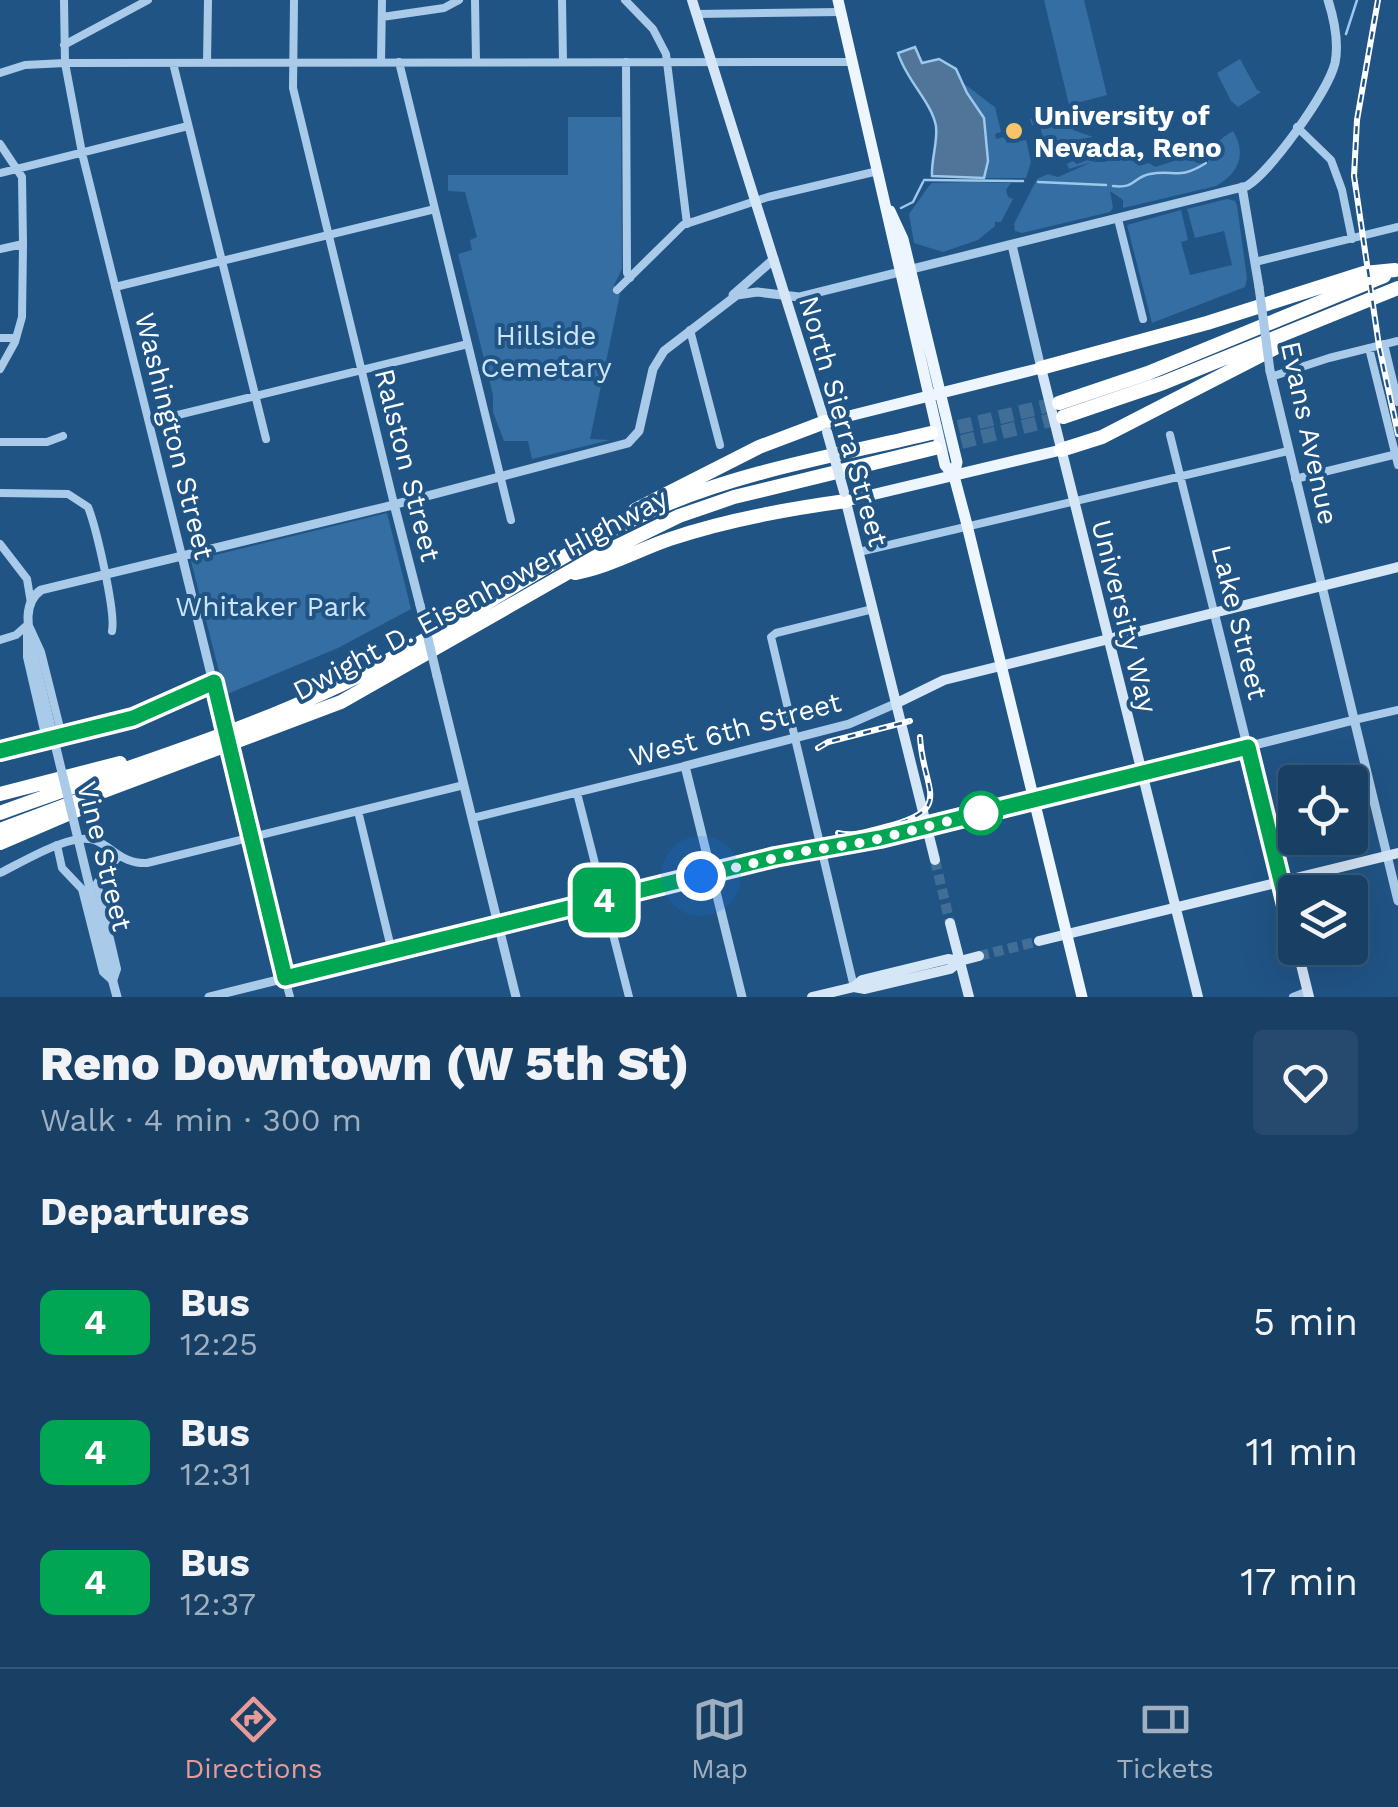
<!DOCTYPE html>
<html lang="en">
<head>
<meta charset="utf-8">
<style>
	:root { --surface:#183f64; --page:#254a6d; --text:#f1f3f6; --muted:#9fafbf; --line:#365878; --accent:#e69b98 }
	body { margin:0; font-family:"Work Sans",sans-serif; background:var(--page); color:var(--text); height:100vh; display:flex; flex-direction:column; font-size:38px; white-space:nowrap }
	* { box-sizing:border-box; margin:0 }
	p { font-size:32px; color:var(--muted) }
	.icon { flex:none; width:55px; height:55px; fill:none; stroke:currentColor; stroke-width:2; stroke-linecap:round; stroke-linejoin:round }
	.map { position:relative; height:997px; overflow:hidden }
	.drawer { display:flex; flex-direction:column; background:var(--surface); flex:1 }
	.drawer>* { flex:none }
	.badge { padding:0 20px; border-radius:15px; font-size:35px; line-height:65px }
	.fabs { position:absolute; left:1278px; top:765px; display:grid; gap:20px }
	.fabs a { display:grid; place-items:center; width:90px; height:90px; border-radius:10px; background:var(--surface); box-shadow:0 10px 40px #0002,0 0 0 2px var(--line); font-size:50px }
	.you { position:absolute; width:50px; height:50px; margin:-25px; border:8px solid #fff; border-radius:50%; background:#1a73e8; box-shadow:0 0 0 15px #1a73e833 }
	.map>.badge { position:absolute; translate:-50% -50%; box-shadow:0 0 0 5px #fff }
	h2 { padding:0 40px; font-size:38px; line-height:90px }
	.round { display:grid; place-items:center; flex:none; width:105px; height:105px; border-radius:10px; background:var(--page) }
	.headline { display:flex; align-items:center; justify-content:space-between; height:170px; padding:0 40px }
	h1 { font-size:48px; font-weight:800; line-height:75px }
	ul { padding:0; list-style:none }
	li { display:flex; align-items:center; gap:30px; height:130px; padding:0 40px }
	li div { flex:1 }
	li b { display:block; font-size:38px }
	li em { font-style:normal }
	li .badge { min-width:110px; font-weight:700; text-align:center }
	.dock { display:flex; justify-content:space-around; align-items:center; height:140px; border-top:2px solid var(--line); background:var(--surface); font-size:28px; color:var(--muted) }
	.dock a { display:grid; justify-items:center; gap:5px }
	.dock .on { color:var(--accent) }
	.map>svg:first-child { display:block }
</style>
</head>
<body>
<div class="map">
<svg width="1398" height="997" viewBox="0 0 1398 997">
	<rect width="100%" height="100%" fill="#205485"/>
	<!-- green -->
	<path fill="#346ea3" d="M1044,0H1084L1107,95L1069,105Z
		M1240,59L1257,90L1261,92L1238,107L1231,101L1217,73Z
		M962,83C974,90 983,99 995,107L1001,132L995,134L996,139L1004,137L1007,143L1026,140L1031,162L1026,178H984L985,123Z
		M1067,110L1073,130L1093,137L1036,146L1035,142L1043,140L1040,125H1032L1030,119Z
		M568,117H621L622,269L614,285L620,294L590,439L610,440L532,459L528,441H504L493,412V395L458,254L472,250L470,240L477,237L465,192L448,191V175H568Z
		M1233,131C1247,154 1239,173 1216,186L1123,208V200L1110,191L1113,208L1110,212L1022,233L1015,231L1014,224L1037,179L1048,174L1058,177L1092,162L1069,169L1067,164L1073,161L1077,164L1097,156L1100,151L1099,159L1092,162H1104L1135,152L1139,166L1149,163L1155,167L1187,157L1197,163L1208,164C1207,148 1220,139 1233,131Z
		M971,182L1011,183L1006,190L1008,197L1013,199L1001,222H995V226L978,240L943,252L914,243L909,214L929,186L932,183Z
		M1227,199L1235,201L1237,206L1247,278L1245,287L1152,323L1127,225L1181,210L1188,240L1181,242L1190,275L1232,265L1224,231L1195,238L1187,209Z
		M387,513L411,609L338,648L225,695L191,561Z"/>
	<!-- water -->
	<path fill="#507599" stroke="#9dc7eb" stroke-width="2.5" d="M915,47L922,63L939,59L956,69L967,93L984,118L988,161L984,178L932,176C931,160 938,142 936,126C931,101 906,80 898,53Z"/>
	<g fill="none" stroke-linecap="round" stroke-linejoin="round">
		<!-- stream -->
		<path stroke="#9dc7eb" stroke-width="2.5" d="M1346,34L1357,0
			M924,180L1023,181
			M1038,182L1106,185
			M1113,186C1136,189 1133,177 1150,174C1176,169 1177,181 1206,163
			M901,208L913,202L923,182"/>
		<!-- tertiary-tunnel -->
		<path stroke="#416e97" stroke-width="9" stroke-dasharray="9 4.5" stroke-linecap="butt" d="M963,818L1006,807"/>
		<!-- secondary-tunnel -->
		<path stroke="#416e97" stroke-width="10" stroke-dasharray="10 5" stroke-linecap="butt" d="M935,860L950,923
			M979,956L1039,941"/>
		<!-- motorway-tunnel -->
		<path stroke="#416e97" stroke-width="14" stroke-dasharray="14 7" stroke-linecap="butt" d="M938,432L1059,403
			M941,447L1063,417"/>
		<!-- minor -->
		<path stroke="#a9cbe9" stroke-width="8" d="M64,0L65,63L82,153L182,556
			M294,0L293,88L394,504
			M475,0L476,62
			M562,0L563,62
			M625,0L653,29L666,54L687,224
			M696,14L841,12
			M382,17L444,8L459,0
			M64,45L148,0
			M381,62L382,0
			M399,62L511,520
			M626,62L627,273L630,278
			M173,63L266,439
			M207,63L208,0
			M0,73L25,65L65,63L852,62
			M1297,127L1331,160L1342,190L1352,239
			M0,144L22,177L23,244L22,317L15,342L0,369
			M0,173L188,126
			M1118,219L1143,319
			M0,249L23,244
			M1255,262L1398,227
			M115,287L435,209
			M617,290L683,225L768,197L878,171
			M690,330L720,445
			M0,338H16
			M1384,344L1398,402
			M1369,348L1398,465
			M1271,377L1329,358L1398,341
			M149,422L468,344
			M1170,435L1214,612
			M0,442H47L63,436
			M1295,479L1397,454
			M0,493L68,494L88,507C96,527 116,612 112,631
			M0,544L27,579L31,603
			M859,552L1288,451
			M27,628V657L46,739
			M30,628L41,652L62,736
			M0,640L16,635L25,627
			M1354,720L1398,710
			M577,793L629,997
			M358,811L392,952
			M473,818L685,766
			M57,845L62,868L82,889L103,972L113,981L117,969L97,883L118,857
			M0,873C23,862 73,830 97,841C116,850 123,864 147,863L464,785
			M285,978L290,997
			M854,987L771,637L776,633L873,609
			M1293,997L1308,991"/>
		<!-- tertiary -->
		<path stroke="#a9cbe9" stroke-width="9" d="M1242,187L1259,287
			M1012,245L1041,368
			M733,295L774,259
			M1270,371L1398,901
			M394,504L420,605
			M182,556L218,703
			M1214,612L1281,882
			M33,653C29,632 21,604 41,590L385,507L628,443L639,431L653,369L664,351L737,295L757,292L799,297L1247,186C1271,171 1328,92 1335,63C1339,43 1334,19 1328,0
			M437,676L516,997
			M0,751L142,715L214,682
			M234,769L285,978
			M1006,807L1354,720
			M110,971L117,997
			M209,997L791,853L865,842L963,818
			M742,997L685,766L849,724L897,703"/>
		<!-- secondary -->
		<path stroke="#d5e6f7" stroke-width="10" d="M692,0L826,426
			M1041,368L1198,997
			M845,498L935,860
			M897,703L944,680L1398,567
			M1281,882L1295,937
			M950,923L969,997
			M1039,941L1398,853
			M1297,948L1309,997
			M854,987L865,989L950,969L960,961
			M812,997L854,987L862,980L948,959L960,961L979,956"/>
		<!-- primary -->
		<path stroke="#edf5fe" stroke-width="11" d="M838,0L945,465L954,476L966,521L1082,997
			M890,211L903,239L957,462L954,476
			M825,422L1041,368
			M846,501L1061,450"/>
		<!-- motorway -->
		<path stroke="#fff" stroke-width="14" d="M1041,368L1207,323L1364,273L1395,270
			M1059,403L1148,373L1384,276
			M1063,417L1163,383L1398,288
			M1061,450L1102,437L1277,347
			M635,510L759,447L825,422
			M575,573C608,567 638,550 670,539C726,520 787,509 846,501
			M0,794L120,763
			M0,813C106,774 218,741 321,694C437,642 538,563 653,510C741,471 839,455 931,433
			M0,830L341,702L597,556L679,516L734,497L935,448
			M0,843L84,807"/>
		<defs>
			<path id="rail" d="M1378,0L1357,120L1354,176L1379,346L1398,434
				M818,748L828,742L910,721
				M838,833C853,837 869,831 885,827C956,809 923,792 920,737"/>
		</defs>
		<!-- rail casing -->
		<use href="#rail" stroke="#fff" stroke-width="6"/>
		<!-- rail -->
		<use href="#rail" stroke="#205485" stroke-width="2.5" stroke-dasharray="8" stroke-linecap="butt"/>
		<!-- tertiary-bridge -->
		<path stroke="#a9cbe9" stroke-width="9" d="M1259,287L1270,371
			M420,605L437,676
			M33,653L110,971
			M218,703L234,769"/>
		<!-- secondary-bridge -->
		<path stroke="#d5e6f7" stroke-width="10" d="M827,432L844,492"/>
	</g>
	<g fill="none" stroke-linecap="round" stroke-linejoin="round">
		<defs>
			<path id="line" d="M0,751L133,718L214,682L285,978L775,857L880,838L1248,747L1295,938"/>
		</defs>
		<!-- line casing -->
		<use href="#line" stroke="#fff" stroke-width="22"/>
		<!-- line -->
		<use href="#line" stroke="#00a651" stroke-width="15"/>
		<!-- walk -->
		<path stroke="#fff" stroke-width="10" stroke-dasharray="0 18" d="M701,876L800,852L866,842L981,813"/>
	</g>
	<!-- markers -->
	<circle fill="#f7c46a" stroke="#205485" stroke-width="4" cx="1014" cy="131" r="10"/>
	<circle fill="#fff" stroke="#00a651" stroke-width="5" cx="981" cy="813" r="20"/>
	<g text-anchor="middle" stroke-width="8" stroke-linejoin="round" paint-order="stroke">
		<!-- poi labels -->
		<g font-size="28" font-weight="bold" fill="#fff" stroke="#205485" text-anchor="start">
			<text x="1034" y="125">University of<tspan x="1034" dy="32">Nevada, Reno</tspan></text>
		</g>
		<!-- park labels -->
		<g font-size="28" fill="#cee4f7" stroke="#205485">
			<text x="546" y="345">Hillside<tspan x="546" dy="32">Cemetary</tspan></text>
			<text x="271" y="616">Whitaker Park</text>
		</g>
		<!-- street labels -->
		<g font-size="28" fill="#fff" stroke="#205485">
			<text transform="translate(844 421) rotate(74)" y="10">North Sierra Street</text>
			<text transform="translate(1310 433) rotate(78)" y="10">Evans Avenue</text>
			<text transform="translate(175 436) rotate(76)" y="10">Washington Street</text>
			<text transform="translate(408 465) rotate(76)" y="10">Ralston Street</text>
			<text transform="translate(480 594) rotate(-28)" y="10">Dwight D. Eisenhower Highway</text>
			<text transform="translate(1125 616) rotate(76)" y="10">University Way</text>
			<text transform="translate(1240 622) rotate(76)" y="10">Lake Street</text>
			<text transform="translate(735 729) rotate(-15)" y="10">West 6th Street</text>
			<text transform="translate(105 856) rotate(76)" y="10">Vine Street</text>
		</g>
	</g>
</svg>
<div class="fabs">
<a><svg class="icon" aria-label="locate" viewBox="0 0 24 24"><circle cx="12" cy="12" r="6"/><path d="M12 2v4M12 18v4M2 12h4M18 12h4"/></svg></a>
<a><svg class="icon" aria-label="layers" viewBox="0 0 24 24"><path d="M12 4l9 5-9 5-9-5zM3 14l9 5 9-5"/></svg></a>
</div>
<div class="you" style="left:701px;top:876px"></div>
<b class="badge" style="left:604px;top:900px;background:#00a651;color:#fff">4</b>
</div>
<section class="drawer">
<div class="headline"><div><h1>Reno Downtown (W 5th St)</h1><p>Walk · 4 min · 300 m</p></div><a class="round"><svg class="icon" aria-label="heart" viewBox="0 0 24 24"><path d="M12 20l-8-8c-3-5 5-10 8-4 3-6 11-1 8 4z"/></svg></a></div>
<h2>Departures</h2>
<ul>
<li><span class="badge" style="background:#00a651;color:#fff">4</span><div><b>Bus</b><p>12:25</p></div><em>5 min</em></li>
<li><span class="badge" style="background:#00a651;color:#fff">4</span><div><b>Bus</b><p>12:31</p></div><em>11 min</em></li>
<li><span class="badge" style="background:#00a651;color:#fff">4</span><div><b>Bus</b><p>12:37</p></div><em>17 min</em></li>
</ul>
</section>
<nav class="dock">
<a class="on"><svg class="icon" aria-label="directions" viewBox="0 0 24 24"><path d="M12 3l9 9-9 9-9-9zM9 14v-3h6M13 9l2 2-2 2"/></svg>Directions</a>
<a><svg class="icon" aria-label="map" viewBox="0 0 24 24"><path d="M3 6l6-2 6 2 6-2v14l-6 2-6-2-6 2zM9 4v14M15 6v14"/></svg>Map</a>
<a><svg class="icon" aria-label="tickets" viewBox="0 0 24 24"><path d="M3 7h18v10H3zM15 7v10"/></svg>Tickets</a>
</nav>
</body>
</html>
